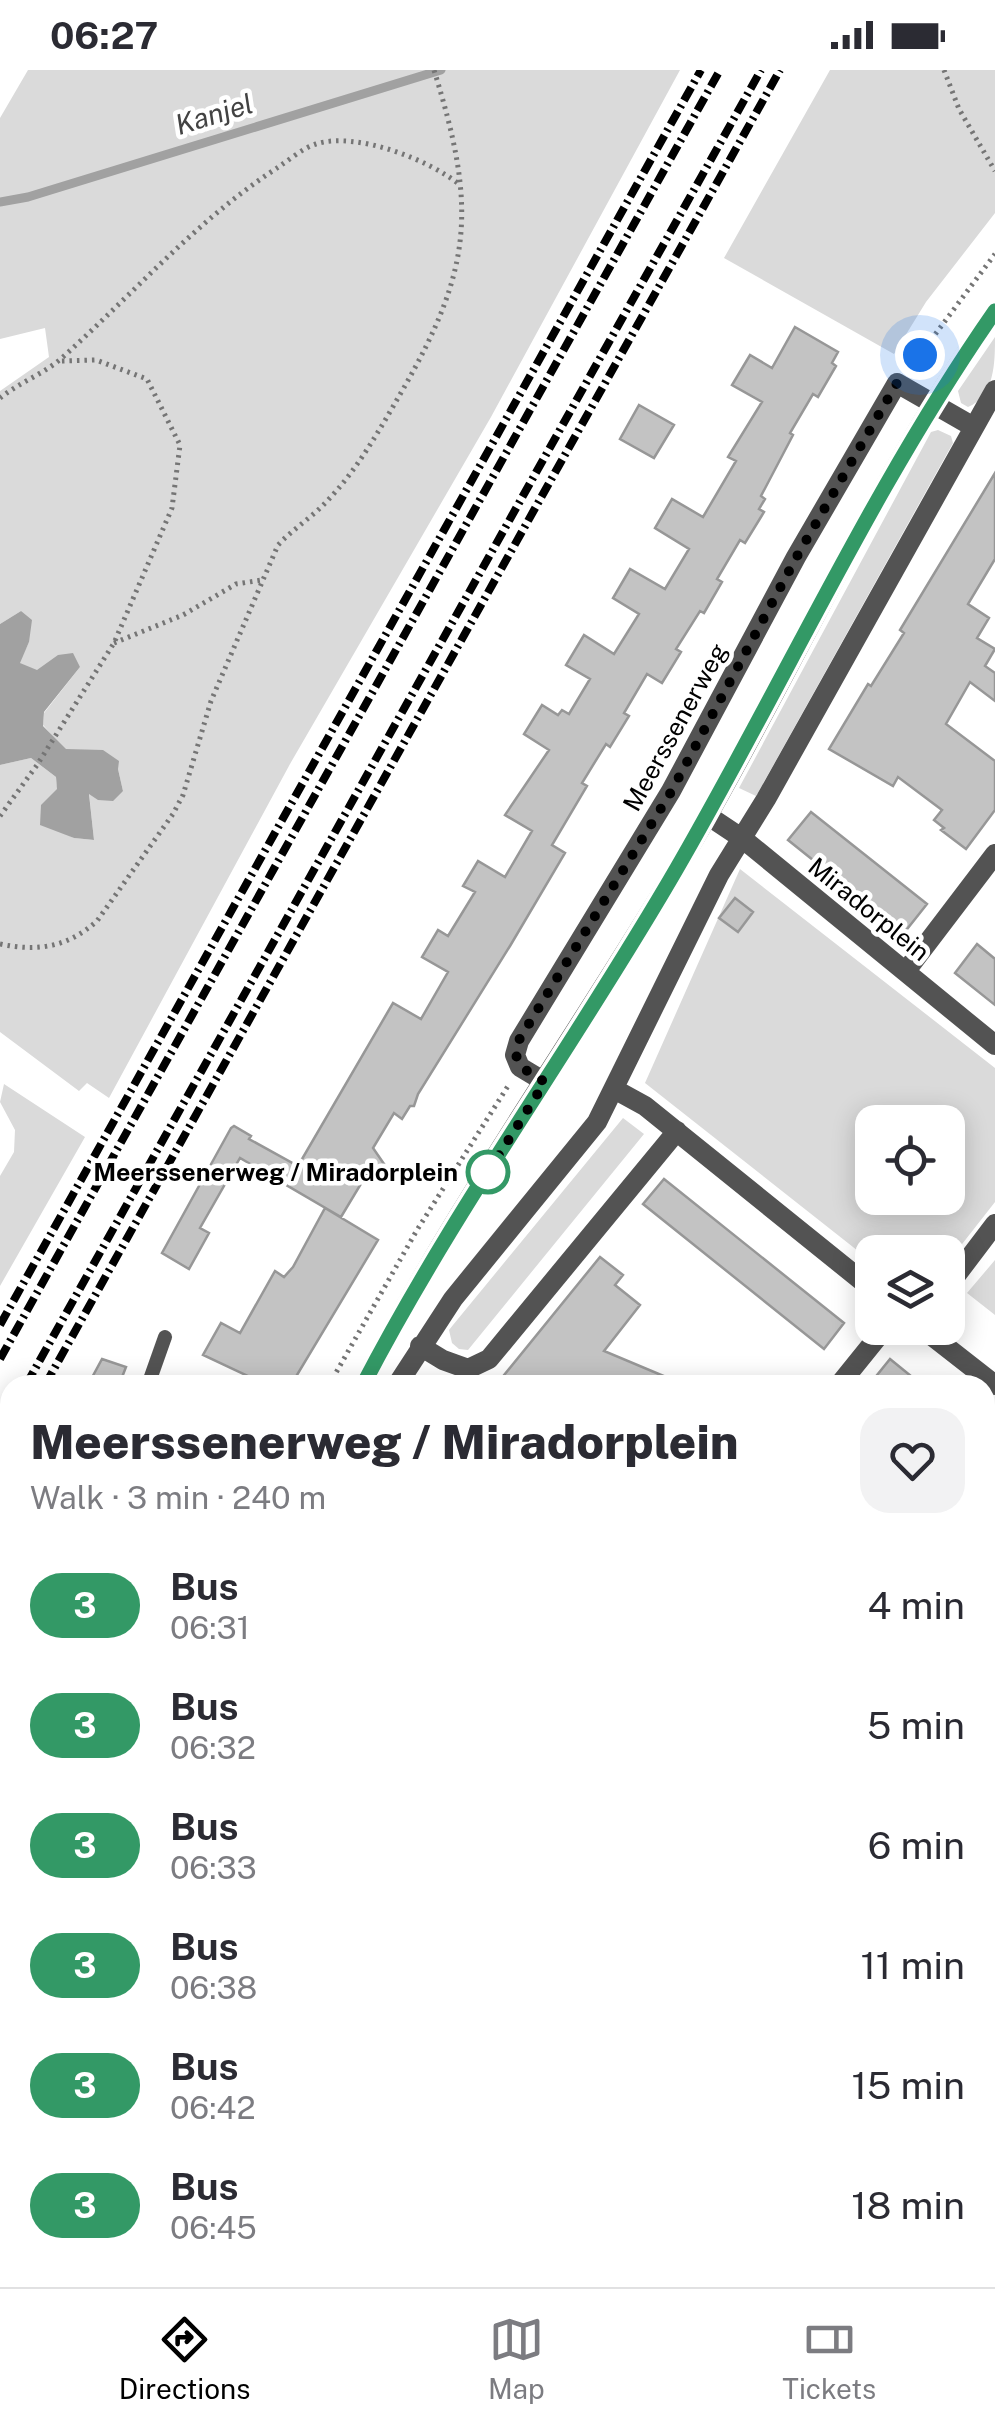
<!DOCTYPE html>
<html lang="en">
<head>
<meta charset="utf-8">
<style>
	:root { --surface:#fff; --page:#f2f2f3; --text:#2b2b33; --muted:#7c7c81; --line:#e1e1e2; --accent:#000 }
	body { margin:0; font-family:"Public Sans",sans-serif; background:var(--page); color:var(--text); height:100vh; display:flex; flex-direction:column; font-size:38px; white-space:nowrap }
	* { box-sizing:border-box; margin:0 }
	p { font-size:32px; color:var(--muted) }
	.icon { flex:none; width:55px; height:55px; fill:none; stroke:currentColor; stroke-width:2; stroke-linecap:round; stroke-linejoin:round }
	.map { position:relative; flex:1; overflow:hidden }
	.drawer { position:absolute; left:0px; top:1305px; width:995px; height:912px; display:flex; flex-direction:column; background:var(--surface); border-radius:30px 30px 0 0; box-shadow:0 5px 25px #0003 }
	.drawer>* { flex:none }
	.badge { padding:0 20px; border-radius:32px; font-size:35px; line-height:65px }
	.buttons { position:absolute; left:855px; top:1035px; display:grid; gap:20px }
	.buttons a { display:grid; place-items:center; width:110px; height:110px; border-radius:20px; background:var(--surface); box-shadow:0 5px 25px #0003; font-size:50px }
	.you { position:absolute; width:50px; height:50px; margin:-25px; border:8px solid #fff; border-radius:50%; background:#1a73e8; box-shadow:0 0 0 15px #1a73e833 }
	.map>.badge { position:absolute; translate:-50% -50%; box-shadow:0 0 0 5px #fff }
	.round { display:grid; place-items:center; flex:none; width:105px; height:105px; border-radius:30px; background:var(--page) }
	.head { display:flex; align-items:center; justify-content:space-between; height:170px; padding:0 30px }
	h1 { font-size:48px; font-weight:800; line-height:75px }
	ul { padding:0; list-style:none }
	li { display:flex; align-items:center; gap:30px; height:120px; padding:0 30px }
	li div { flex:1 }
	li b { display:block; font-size:38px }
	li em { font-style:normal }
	li .badge { min-width:110px; font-weight:700; text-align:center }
	.status { display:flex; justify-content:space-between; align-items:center; height:70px; padding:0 50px; background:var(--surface); direction:ltr }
	.status svg { height:28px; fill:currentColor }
	.menu { display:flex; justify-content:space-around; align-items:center; height:140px; border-top:2px solid var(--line); background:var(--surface); font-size:28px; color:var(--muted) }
	.menu a { display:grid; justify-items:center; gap:5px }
	.menu .on { color:var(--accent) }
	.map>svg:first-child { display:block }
</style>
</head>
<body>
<div class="status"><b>06:27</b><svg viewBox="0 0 49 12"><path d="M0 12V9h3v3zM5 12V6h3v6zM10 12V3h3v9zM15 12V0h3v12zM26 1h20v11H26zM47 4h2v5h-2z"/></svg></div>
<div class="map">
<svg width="995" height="2217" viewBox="0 0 995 2217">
	<rect width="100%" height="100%" fill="#fff"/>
	<!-- green -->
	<path fill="#dadada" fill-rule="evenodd" d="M28,0H680L491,347L290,694L109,1028L87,1013L79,1021L0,962V695L31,688L56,707L62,762L74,768L94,770L89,723L123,721L118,699L65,680L43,655L44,643L80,597L58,586L37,601L19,593L29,572L21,541L0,554V321L49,287L45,258L0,269V48Z
		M830,0H995V143L926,232L894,284L724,188Z
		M995,267C995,292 995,326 968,337L961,333L958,321Z
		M938,360L951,366L953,373L756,726L739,718L931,362Z
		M740,799L995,998V1132L948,1192V1182H872V1192L645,1013ZM872,1052H948V1128H872Z
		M4,1014L85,1067L0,1216V1106L14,1082L15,1060L0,1032Z
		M623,1048L644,1064L468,1280L459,1279L452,1273L449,1260L453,1255Z
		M995,1190V1245L967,1223Z
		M995,2128V2217H960L963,2208H985V2153Z
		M49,2208H622L638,2214L636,2217H51Z"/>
	<!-- water -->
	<path fill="#a1a1a1" d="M21,541L32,550L29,572L20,593L37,600L58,585L73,583L80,597L44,642L43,656L66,679L103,680L119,691L118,699L123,721L113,731L98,730L89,724L94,770L74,768L40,755L41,735L57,719L56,707L31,688L0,695V554Z"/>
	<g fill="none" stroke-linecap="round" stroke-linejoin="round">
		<!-- stream -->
		<path stroke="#a1a1a1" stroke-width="9" d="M0,132L28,127L441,0"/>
	</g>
	<!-- building -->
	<path fill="#c3c3c3" stroke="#979797" stroke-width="2.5" d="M795,257L838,282L832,293L836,296L818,327L813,324L790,363L793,365L761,426L765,429L759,439L764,442L745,473L740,470L717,509L722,512L704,543L700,541L676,579L681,582L662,613L647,604L624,643L629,646L610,677L606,674L582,713L587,716L552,775L565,783L510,876L418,1024L414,1036H410L402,1049L394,1043L373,1078L384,1094L373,1098L365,1107L341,1147L240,1088L200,1158L209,1163L189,1199L162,1183L231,1058L234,1056L251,1066L249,1069L298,1096L393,933L421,949L448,902L422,887L438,860L448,866L475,822L463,816L478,791L505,807L532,761L505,745L549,680L524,664L542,635L558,645L562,640L569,644L590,609L566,595L584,565L614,584L639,544L613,528L630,499L665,519L689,479L655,458L672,429L703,447L736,391L728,387L762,332L732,315L750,285L772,298Z
		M639,335L674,355L654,388L620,369Z
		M995,403V489L968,534L989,548L977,568L995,579L985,596L995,603V631L970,612L946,654L995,691V740L966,779L941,760L944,758L934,750L942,740L898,707L893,716L829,679L868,614L871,616L904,563L900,560Z
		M811,742L927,834L904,863L788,770Z
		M735,828L753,842L738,862L719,848Z
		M977,874L995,889V935L955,903Z
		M664,1109L844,1253L824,1279L643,1134Z
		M325,1138L378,1170L291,1315H267L203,1285L221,1253L240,1263L275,1201L284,1207L293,1197Z
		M600,1187L623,1205L615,1215L640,1235L604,1281L685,1315H496Z
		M102,1289L126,1297L119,1315H88Z
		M890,1289L922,1315H869Z"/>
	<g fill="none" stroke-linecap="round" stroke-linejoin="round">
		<!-- path -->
		<path stroke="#757575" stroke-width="5" stroke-dasharray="2.5 5" stroke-linecap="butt" d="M944,0L959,39L995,101
			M913,294L995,184
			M0,328C20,312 46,303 64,286C135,222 197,150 277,98C289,90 303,78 316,74C356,61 430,90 460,115
			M114,573L183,545L236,514L262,510
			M0,746L37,695L114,573L172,438L180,375L147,309L96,290L60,291
			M0,874C38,882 68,877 97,851L173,744L183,725L211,631L278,475C294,458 314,446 329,429C359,397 380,359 402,321C474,196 476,136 434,0
			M329,1315L417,1160L508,1016
			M0,2139L10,2112
			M311,2217L324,2208"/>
		<!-- service -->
		<path stroke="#535353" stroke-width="14" d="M148,1315L165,1267"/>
		<!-- pedestrian -->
		<path stroke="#535353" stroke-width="20" d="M948,1216L995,1154"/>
		<!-- minor -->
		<path stroke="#535353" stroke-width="20" d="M707,745L743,769L995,975
			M906,901L995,784
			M545,1012L520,997L515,985L519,971L671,721L796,487L897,313L972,356
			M614,1019L645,1036L872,1219
			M922,1258L995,1315
			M420,1276L443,1290L468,1299L489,1289L677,1061
			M397,1315L453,1229L597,1052L719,805L766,729L995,320
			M839,1315L885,1258
			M985,1503L995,1491
			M985,1991L995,1969
			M985,2038L995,2046
			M638,2208L649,2212L647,2217
			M895,2217L899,2208"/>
		<!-- tertiary -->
		<path stroke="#535353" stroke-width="20" d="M363,1315C461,1125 588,951 696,766C797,592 878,405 995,241
			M0,2195L10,2174
			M0,2212L8,2217"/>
		<!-- rail -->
		<path stroke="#000" stroke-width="8" stroke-dasharray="15 5 2.5 5" stroke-linecap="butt" d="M0,1255L701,0
			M0,1289L720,0
			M26,1315L761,0
			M45,1315L780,0
			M0,1362L10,1344
			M0,1396L10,1378"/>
	</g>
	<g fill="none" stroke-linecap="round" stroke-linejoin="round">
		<defs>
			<path id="line" d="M363,1315C456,1136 576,973 677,798C784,613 873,416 995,241"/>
		</defs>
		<!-- line casing -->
		<use href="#line" stroke="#fff" stroke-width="22"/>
		<!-- line -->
		<use href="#line" stroke="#396" stroke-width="15"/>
		<!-- walk -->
		<path stroke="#000" stroke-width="10" stroke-dasharray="0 18" d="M488,1102L484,1109L545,1012C527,1001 509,994 519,970L671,722L796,488L897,313L920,285"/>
	</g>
	<!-- markers -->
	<circle fill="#fff" stroke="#396" stroke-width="5" cx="488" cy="1102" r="20"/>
	<g text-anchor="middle" stroke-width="9" stroke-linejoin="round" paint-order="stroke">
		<!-- street labels -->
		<g font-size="25" fill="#000" stroke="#fff">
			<text transform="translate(675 657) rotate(-61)" y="9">Meerssenerweg</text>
			<text transform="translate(869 839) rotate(39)" y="9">Miradorplein</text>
		</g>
		<!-- stop labels -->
		<g font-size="25" font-weight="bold" fill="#000" stroke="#fff" text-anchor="end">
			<text x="458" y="1111">Meerssenerweg / Miradorplein</text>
		</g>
		<!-- water labels -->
		<g font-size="28" font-style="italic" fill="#424242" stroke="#fff">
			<text transform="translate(214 44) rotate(-17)" y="10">Kanjel</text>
		</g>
	</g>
</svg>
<div class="buttons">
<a><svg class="icon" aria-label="locate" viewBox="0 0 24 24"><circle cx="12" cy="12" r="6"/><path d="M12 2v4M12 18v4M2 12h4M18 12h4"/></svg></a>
<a><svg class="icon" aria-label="layers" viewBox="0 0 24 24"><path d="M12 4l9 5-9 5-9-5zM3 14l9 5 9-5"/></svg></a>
</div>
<div class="you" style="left:920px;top:285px"></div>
<section class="drawer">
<div class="head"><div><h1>Meerssenerweg / Miradorplein</h1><p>Walk · 3 min · 240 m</p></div><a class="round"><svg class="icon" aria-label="heart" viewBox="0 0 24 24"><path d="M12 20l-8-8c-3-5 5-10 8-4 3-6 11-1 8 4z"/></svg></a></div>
<ul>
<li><span class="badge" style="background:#396;color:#fff">3</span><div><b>Bus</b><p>06:31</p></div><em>4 min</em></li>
<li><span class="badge" style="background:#396;color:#fff">3</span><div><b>Bus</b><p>06:32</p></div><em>5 min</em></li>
<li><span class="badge" style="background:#396;color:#fff">3</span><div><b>Bus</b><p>06:33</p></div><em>6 min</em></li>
<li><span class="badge" style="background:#396;color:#fff">3</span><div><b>Bus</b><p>06:38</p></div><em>11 min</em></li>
<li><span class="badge" style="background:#396;color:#fff">3</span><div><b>Bus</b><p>06:42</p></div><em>15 min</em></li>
<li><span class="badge" style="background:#396;color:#fff">3</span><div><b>Bus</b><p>06:45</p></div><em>18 min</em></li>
</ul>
</section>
</div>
<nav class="menu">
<a class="on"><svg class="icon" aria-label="directions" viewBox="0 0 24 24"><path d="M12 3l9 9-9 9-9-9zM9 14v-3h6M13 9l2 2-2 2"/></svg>Directions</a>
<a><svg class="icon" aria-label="map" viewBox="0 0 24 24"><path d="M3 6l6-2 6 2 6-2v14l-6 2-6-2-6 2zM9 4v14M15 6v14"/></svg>Map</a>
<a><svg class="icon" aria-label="tickets" viewBox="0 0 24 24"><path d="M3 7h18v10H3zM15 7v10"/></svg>Tickets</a>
</nav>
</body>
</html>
